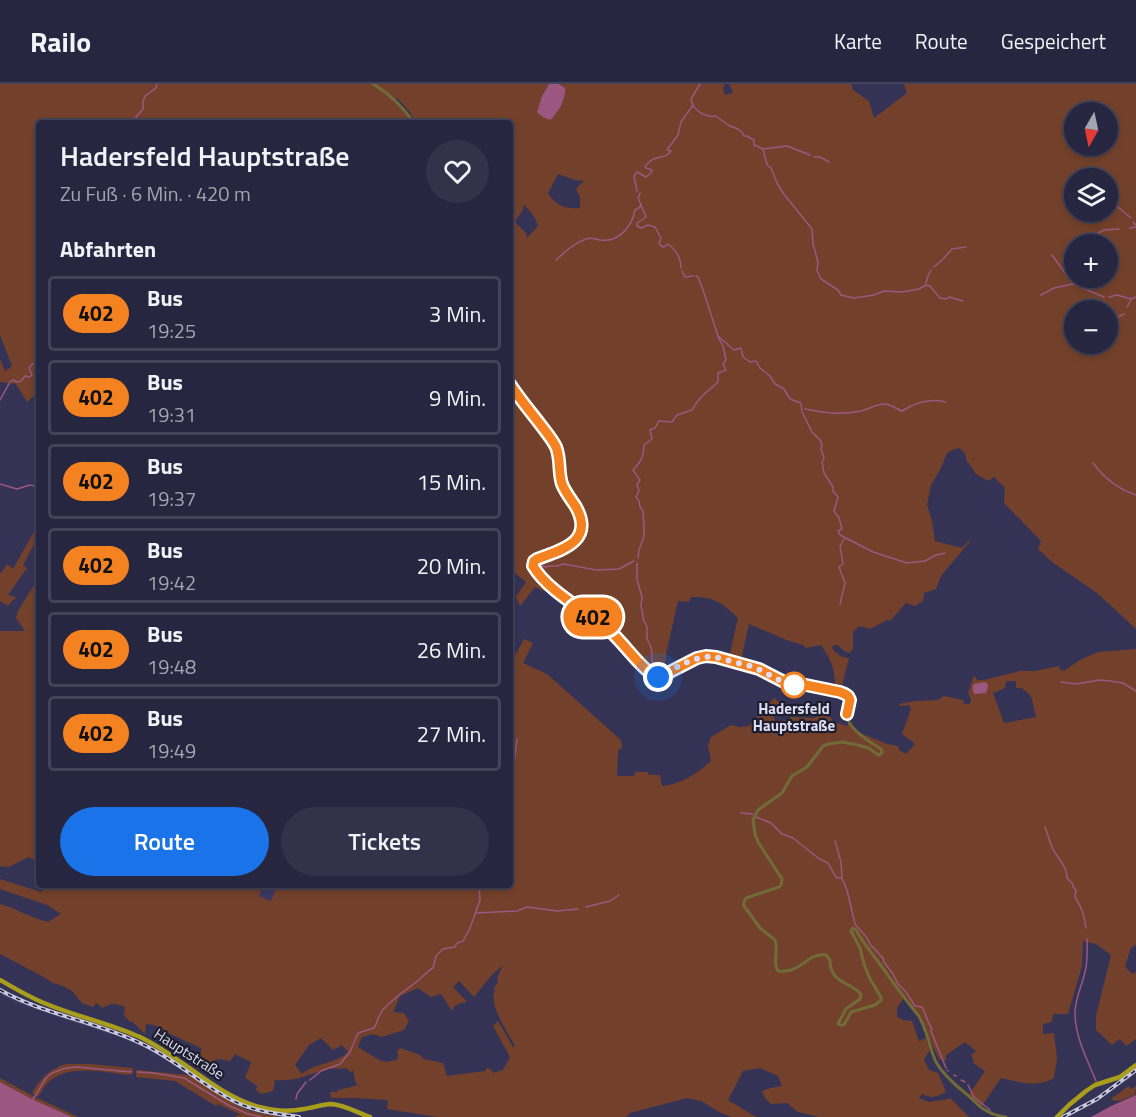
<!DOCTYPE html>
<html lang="de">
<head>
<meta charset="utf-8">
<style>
	:root { --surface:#272640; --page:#33324b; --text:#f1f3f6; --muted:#a4a5b1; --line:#434359; --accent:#1a73e8 }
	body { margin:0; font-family:"Titillium Web",sans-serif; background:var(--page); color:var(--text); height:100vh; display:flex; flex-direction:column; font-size:22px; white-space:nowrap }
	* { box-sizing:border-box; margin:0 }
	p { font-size:20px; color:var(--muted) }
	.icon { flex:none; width:33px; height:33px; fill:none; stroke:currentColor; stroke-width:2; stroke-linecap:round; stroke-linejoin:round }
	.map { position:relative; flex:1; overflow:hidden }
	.sheet { position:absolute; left:36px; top:36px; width:477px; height:768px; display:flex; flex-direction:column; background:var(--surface); border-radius:6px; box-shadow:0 3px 9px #0003,0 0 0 2px var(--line) }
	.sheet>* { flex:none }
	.badge { padding:0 12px; border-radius:20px; font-size:21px; line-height:39px }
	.needle { width:39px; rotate:189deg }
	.tools { position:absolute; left:1064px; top:18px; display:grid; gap:12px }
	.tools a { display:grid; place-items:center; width:54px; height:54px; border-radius:50%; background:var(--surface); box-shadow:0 3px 9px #0003,0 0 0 2px var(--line); font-size:30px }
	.you { position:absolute; width:30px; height:30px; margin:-15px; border:4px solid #fff; border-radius:50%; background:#1a73e8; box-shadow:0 0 0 9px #1a73e833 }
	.map>.badge { position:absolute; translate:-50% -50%; box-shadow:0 0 0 3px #fff }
	h2 { padding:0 24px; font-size:22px; line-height:54px }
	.round { display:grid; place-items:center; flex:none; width:63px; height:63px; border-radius:32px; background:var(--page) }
	.overview { display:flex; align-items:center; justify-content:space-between; height:102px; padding:0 24px }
	h1 { font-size:28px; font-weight:600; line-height:45px }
	.action { display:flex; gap:12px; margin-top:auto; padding:12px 24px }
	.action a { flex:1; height:69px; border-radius:36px; background:var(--accent); color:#fff; font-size:24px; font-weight:600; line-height:69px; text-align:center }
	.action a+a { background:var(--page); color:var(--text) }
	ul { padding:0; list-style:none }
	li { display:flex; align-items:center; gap:18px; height:75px; margin:0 12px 9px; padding:0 12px; border:3px solid var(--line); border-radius:6px }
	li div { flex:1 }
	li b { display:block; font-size:22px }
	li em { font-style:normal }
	li .badge { min-width:66px; font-weight:700; text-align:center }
	header { display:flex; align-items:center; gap:36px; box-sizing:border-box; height:84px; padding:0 30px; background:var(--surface); border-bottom:2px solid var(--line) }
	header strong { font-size:28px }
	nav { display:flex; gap:33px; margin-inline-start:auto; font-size:21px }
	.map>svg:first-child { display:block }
</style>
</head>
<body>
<header>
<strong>Railo</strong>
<nav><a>Karte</a><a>Route</a><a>Gespeichert</a></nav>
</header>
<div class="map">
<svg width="1136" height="1033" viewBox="0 0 1136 1033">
	<rect width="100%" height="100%" fill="#343356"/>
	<!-- built -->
	<path fill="#3c3a65" d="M263,801H277L271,817L259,812Z
		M5,907L32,919L138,957L136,959L17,919L3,912Z
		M140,957L172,975L221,1008L243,1020L271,1028L304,1033H287L271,1031L249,1025L234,1019L158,971L139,961Z
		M1136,984V989L1128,996L1095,1019L1069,1033H1061L1098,1013Z"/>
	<!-- green -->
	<path fill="#73412b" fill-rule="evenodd" d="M0,0H549L542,12L565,4L559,0H725L723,4L725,11L733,9L729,0H851L853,6L869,17L874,34L907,9L904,0H1136V545L1097,509L1052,478L1038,465L1041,457L1004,419L1005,404L994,393L988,397L976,390L969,379L967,378C966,371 965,368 959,364L952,366L947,369L941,384L931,401L927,421L932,437L935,457L962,464L970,456L972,455L941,492L936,505L924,509L923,517L915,522L906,519L890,537L887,536L870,545L859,542L853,548V565L849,569L843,566L838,561H834L832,564C837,570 841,574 849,574L841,605H835C836,587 831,575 821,561L806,564L803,561L789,557L749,540L741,576L729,573L738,534C721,518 715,513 691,513L689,518L678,517L666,570L665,588L657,592L615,549L559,507C550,511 543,507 535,503L520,522L516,513L526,498L511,486L513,485L514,482L510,481V39H416L409,27L397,14L395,17L405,28L413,39H39V307L27,318L16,300L0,298V275L5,287L12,282L0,251ZM1074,28H1107V62H1074ZM558,90L575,96L584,97L576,105L580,113V124C565,125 556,122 548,109ZM1074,94H1107V128H1074ZM524,121C530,126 536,134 538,142L527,154L526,153L527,150L515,138L522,127ZM1074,160H1107V194H1074ZM1074,226H1107V260H1074Z
		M39,439V451L23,481L27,484L8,511L16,513L8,522L0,517V490L7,480L13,485Z
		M39,493V778L28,773L9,783L0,782V547H25L16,534L18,527Z
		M524,555L533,559L523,579L547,590L621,656L622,663L618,667L617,692H634L635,688H648L649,691H660L662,702C681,700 697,690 711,677L708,662L711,653L731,641L739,643L749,642L774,614L780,619L774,632L775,637L789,636L791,633L812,634L826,631L832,635V638L839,640L841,637L840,640L847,642L849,639L857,649L858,648L887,660L898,662L899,666L906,670L915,660L902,650L911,625L909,621L900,622L899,620L915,617L938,616L944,612L963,616L964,620H970L971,615L968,609L973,594L975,592L977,596H984L1020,587H1035L1059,582L1060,586L1064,587L1080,576L1098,568L1136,565V861L1131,864L1125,882L1132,890L1136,888V955L1126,962L1120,955L1112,961L1096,946V932L1111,871L1096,860L1083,857L1082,882L1068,930H1053L1052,938L1043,940V950L1054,949L1057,974L1054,994C1038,1004 1019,998 1001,994L981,1023L969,1011L985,987L973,979L974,977L971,971L976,967L965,958L946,971V977L939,975L929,954L926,943L921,934L904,913L897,924V933L903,936L912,937L919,957L926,954L930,966L924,975L929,986L938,989L946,1008C936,1013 932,1015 922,1010L919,1014L929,1018C937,1016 943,1017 950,1014L969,1033H819L798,1028L787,1019L771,1020L765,1014L762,1007L771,1004L782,1002L778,992L760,984L743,987L728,1016L756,1033H732L721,1029L701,1017L687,1014L630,1029L626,1033H438L387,1025L388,1016L356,1014H331L330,1008H337L338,1006L359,1001L356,1000L353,986L350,988L347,984C341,985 334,984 328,985C309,990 295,998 275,996L273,1007L262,1010L256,1006L257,1002L245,994L251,978L235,970L230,977L217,975L206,981L197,975L202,965L199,963L168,949L154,941L146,940L145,950L133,938L129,937L124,931L125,923C117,920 111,918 103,924L96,919L93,923L82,919L72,907L63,902L53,899L42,892L0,870V820C17,825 31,834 48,838L61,830L47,821L0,805V795L41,808L46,804L51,805L53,801H263L259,812L271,817L277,801H510V578L512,577ZM1010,597H1016V604H1022L1031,612L1036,633L1004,639L993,609L1005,604L1006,598ZM503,881L497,894L498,898L494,904L495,907C488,920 508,949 515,962L513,963L498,937L493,942L510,973L503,986L493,989L492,986L487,984L485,987L447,992L443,979L424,975L420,971L400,964L397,967L398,971L397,976L386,978L381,977L358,963L362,953L373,950L382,953L404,946L409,937L404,929L393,928L400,912L418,904L431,913L441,910L452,927C454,920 460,919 467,918L453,903L459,897L474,913L491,892ZM321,954L333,966L342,961L348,968C336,980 314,979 302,990L295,981L309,961Z
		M66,980H89L133,984L132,990L127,991C103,988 64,979 46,1001C43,1004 41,1009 38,1013L32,1009C40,995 49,985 66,980Z
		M136,986L189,991L238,1022L250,1027L281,1033H237L235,1032L241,1031L218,1020L216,1022L175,997L136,993Z
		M0,994L33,1012L78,1033H72L32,1015L0,998Z
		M1129,1002L1131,1005L1136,1002L1135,1011L1119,1017L1111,1016L1112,1014Z"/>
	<!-- water -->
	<path fill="#9b577f" d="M549,0H559L565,4C566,16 558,29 550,36L543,33L537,28L542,12Z
		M984,598L987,599L988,603L986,609L975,610C972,607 972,604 974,600Z
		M0,998L32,1015L72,1033H0Z
		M1136,1011V1033H1091L1111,1022Z"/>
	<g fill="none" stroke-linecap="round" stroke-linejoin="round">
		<!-- stream -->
		<path stroke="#9b577f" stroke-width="1.5" d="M693,21C697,28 707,34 716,32C720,35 724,38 728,41C736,45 741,44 744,52H747L754,56V61L763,65L767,81L771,84L777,99L783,109L812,145L813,160L818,178L817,187L821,195L838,206L841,211L854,214L874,211L884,207L902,208L919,205L926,201L930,202L940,214L946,215L949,213L963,217
			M131,39L143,25V18L145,12L156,4L157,0
			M763,65L787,62L810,71
			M814,73H820L829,78
			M1074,88L1091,94
			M637,107L634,92L637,88L646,93L651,89L652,86L646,84L645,82C648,80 649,77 652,76C659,71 666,75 671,67L667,66L678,51L681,38L693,21L691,15L700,0
			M640,109L638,114L646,133L637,139V142L641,144L648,141L655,143L661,154L659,159L661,162L664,163L668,160C676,166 681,175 681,184
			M1107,110L1113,119L1131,134
			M1133,138L1136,141
			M1130,144L1136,143
			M1098,149L1104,146L1119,145
			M1052,171L1073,200L1104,213
			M556,176C565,168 574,159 586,155C592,153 595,155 600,156C619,159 632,142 635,126L639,124L641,121
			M934,183L944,174L952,165L966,163
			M682,187L685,193L693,192
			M696,192L698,193L702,203L718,252L734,266L741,264L743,273L750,278L756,277L760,284L770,292L775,300L784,305L790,315L801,319L802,328L812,348L820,356L822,361L821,365L824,374L822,378L824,389L833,403V407L838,413L834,427L839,434L842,445L838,447L840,451L873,468L907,479L925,477L936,471L945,469
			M926,199L928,192L931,186
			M1041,211L1054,204L1073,200
			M1109,213L1117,211L1131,215L1136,213
			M1127,223L1131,216
			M1107,243L1116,234L1124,230
			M0,316L10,298L13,296L17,298L21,297L25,292L29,293L32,291L29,284L32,280L38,281L39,280
			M805,325C825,329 841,331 861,327C869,325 877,320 884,320C891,320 896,325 902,327C915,319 930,314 945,318
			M1093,379C1104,394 1118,405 1136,411
			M0,400L17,405L30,401L39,403
			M638,474L639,466L644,452V444L643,427L640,423L639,417L636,413L639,407L637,401L640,396L633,386C642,376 643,375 644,361L652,355L650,346L655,344L659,337L672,338L677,331L692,326C699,313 707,308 718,298V289L726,286L723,280L726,276L723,262L718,253
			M637,479V495L642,513L641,522L644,537L647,543V555L650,561L652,568V579L654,582
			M536,480L546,483L550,482H557L564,480L596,486L619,485L634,477
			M840,520L845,499L839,483L843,480L840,462L844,455
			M1061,598L1076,600L1100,596L1110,597L1123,599L1136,607
			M510,713L514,707L513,689L517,655
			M741,729L753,730
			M756,733L771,739L782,750L793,754L818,774L828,779L834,790L837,794H841
			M1045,743C1048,751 1050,760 1054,767C1060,777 1067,783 1067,794L1073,800V803L1076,806L1075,813C1081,822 1085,834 1086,844
			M510,754V758
			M835,757L841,778L842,794L847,806L855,840L867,854L871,862C876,864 878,871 883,874L884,878L893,890L898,900L906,908L915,922L922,923C926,930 927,938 932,945L931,947L946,984
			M586,823L610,817L619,811
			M475,829L517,827L527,823L557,827L578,825
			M1087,855C1087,866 1088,877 1085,888C1082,902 1075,914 1075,929C1075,953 1087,975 1096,997
			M947,986L948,987
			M138,988L153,989L184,994L228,1021L248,1030L262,1033
			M954,991L956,992
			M310,996L321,987L340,980L350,968L358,949L374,944C378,938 378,932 382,927C391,916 404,907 415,899C422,894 426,888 433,884L436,872L443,865L455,863L457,859L463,857L470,844L480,816L479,801
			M961,996L965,998
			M968,1001L974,1013L990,1026
			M296,1015L297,1010L306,998
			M32,1017L46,994L52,989L66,984L76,983L132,988"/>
		<!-- minor -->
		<path stroke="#716c37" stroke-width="3" d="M373,0C390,10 403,23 414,39
			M510,300C522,319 539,336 551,355C561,370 556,384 562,400C568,418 589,433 577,454C570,468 550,470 537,475C533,479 533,482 536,487C553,511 590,529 612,549C626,562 638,581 654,592L660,593L691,576L711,572L759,585L790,601L799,600L840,607L848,612L850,617C849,621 847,627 847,631C847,644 871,659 881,665L882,668L881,670
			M853,844L851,847L860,864L864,880L870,895L881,913V916L875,921L851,928L844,941H840L838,940L839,938L846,925L860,915L861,910C847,896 830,899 830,876L826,871C807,868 802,890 778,887C772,878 779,866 775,856L760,844L744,822V818L746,814L779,803L781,801L782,795L758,758L755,750L753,736L758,726L782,709L792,692L807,683L823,662L828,660L842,658L858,661L869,664L878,671L881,670
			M853,844L856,846C862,857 869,866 877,876C890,894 903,913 918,931C927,944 929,963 936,978C944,992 959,1004 971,1014C976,1018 979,1023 985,1026C991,1030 999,1032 1006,1033"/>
		<!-- major -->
		<path stroke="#a99e1a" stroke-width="4.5" d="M0,896C16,905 32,915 49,921C79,933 111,940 140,953C182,973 214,1010 259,1023C274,1027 289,1028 304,1025C313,1024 322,1020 331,1020C346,1021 357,1029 370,1033
			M1057,1033L1069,1021L1086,1007L1095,1001L1120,993L1136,981"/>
		<defs>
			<path id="rail" d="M0,906C43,930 93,937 138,958C175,974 204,1004 240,1020C259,1028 279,1030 299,1033
				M1063,1033L1097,1015L1136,986"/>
		</defs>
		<!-- rail casing -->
		<use href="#rail" stroke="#c8c8e0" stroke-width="4"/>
		<!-- rail -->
		<use href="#rail" stroke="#1d1d2d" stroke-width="1.5" stroke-dasharray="4.5" stroke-linecap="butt"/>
	</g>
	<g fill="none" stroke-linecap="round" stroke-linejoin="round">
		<defs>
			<path id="line" d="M510,300C519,314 530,327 540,340C546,348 552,355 556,363C561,375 558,388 562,400C565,408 571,415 576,423C595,458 561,466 537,475L534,477L533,482C549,509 588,527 612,549C626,562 638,581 654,592L660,593L697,574L706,572L716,573L759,585L790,601H806L840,608L845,610L848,612L850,616L847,630"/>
		</defs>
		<!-- line casing -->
		<use href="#line" stroke="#fff" stroke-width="14"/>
		<!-- line -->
		<use href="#line" stroke="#f58220" stroke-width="9"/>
		<!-- walk -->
		<path stroke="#dddef4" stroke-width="6" stroke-dasharray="0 10.8" d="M658,593L691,576L711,572L754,583L781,597L794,601"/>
	</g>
	<!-- markers -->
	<circle fill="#fff" stroke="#f58220" stroke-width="3" cx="794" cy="601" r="12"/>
	<g text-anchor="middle" stroke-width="4.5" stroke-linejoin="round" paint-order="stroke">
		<!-- stop labels -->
		<g font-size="15" font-weight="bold" fill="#dddef4" stroke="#1d1d2d">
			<text x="794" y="630">Hadersfeld<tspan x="794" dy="17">Hauptstraße</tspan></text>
		</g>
		<!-- street labels -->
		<g font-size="15" fill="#dddef4" stroke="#1d1d2d">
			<text transform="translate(189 970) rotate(33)" y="5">Hauptstraße</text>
		</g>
	</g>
</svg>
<div class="tools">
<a><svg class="needle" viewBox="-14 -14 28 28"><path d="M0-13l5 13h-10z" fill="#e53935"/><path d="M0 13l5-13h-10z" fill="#a4a5b1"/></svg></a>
<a><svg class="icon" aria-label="layers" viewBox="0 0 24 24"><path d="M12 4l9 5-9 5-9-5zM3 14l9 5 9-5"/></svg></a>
<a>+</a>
<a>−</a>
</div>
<div class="you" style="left:658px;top:593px"></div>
<b class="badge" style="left:593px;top:533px;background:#f58220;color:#111">402</b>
<section class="sheet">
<div class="overview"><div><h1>Hadersfeld Hauptstraße</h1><p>Zu Fuß · 6 Min. · 420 m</p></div><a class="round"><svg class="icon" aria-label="heart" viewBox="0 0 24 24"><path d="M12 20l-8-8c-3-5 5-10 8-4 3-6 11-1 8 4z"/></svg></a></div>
<h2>Abfahrten</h2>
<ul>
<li><span class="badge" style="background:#f58220;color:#111">402</span><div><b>Bus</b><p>19:25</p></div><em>3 Min.</em></li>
<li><span class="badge" style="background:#f58220;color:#111">402</span><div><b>Bus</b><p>19:31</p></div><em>9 Min.</em></li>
<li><span class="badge" style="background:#f58220;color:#111">402</span><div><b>Bus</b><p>19:37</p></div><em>15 Min.</em></li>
<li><span class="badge" style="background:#f58220;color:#111">402</span><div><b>Bus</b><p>19:42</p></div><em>20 Min.</em></li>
<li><span class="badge" style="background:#f58220;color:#111">402</span><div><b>Bus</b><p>19:48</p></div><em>26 Min.</em></li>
<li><span class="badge" style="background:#f58220;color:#111">402</span><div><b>Bus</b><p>19:49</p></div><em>27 Min.</em></li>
</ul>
<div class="action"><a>Route</a><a>Tickets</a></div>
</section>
</div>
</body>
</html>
